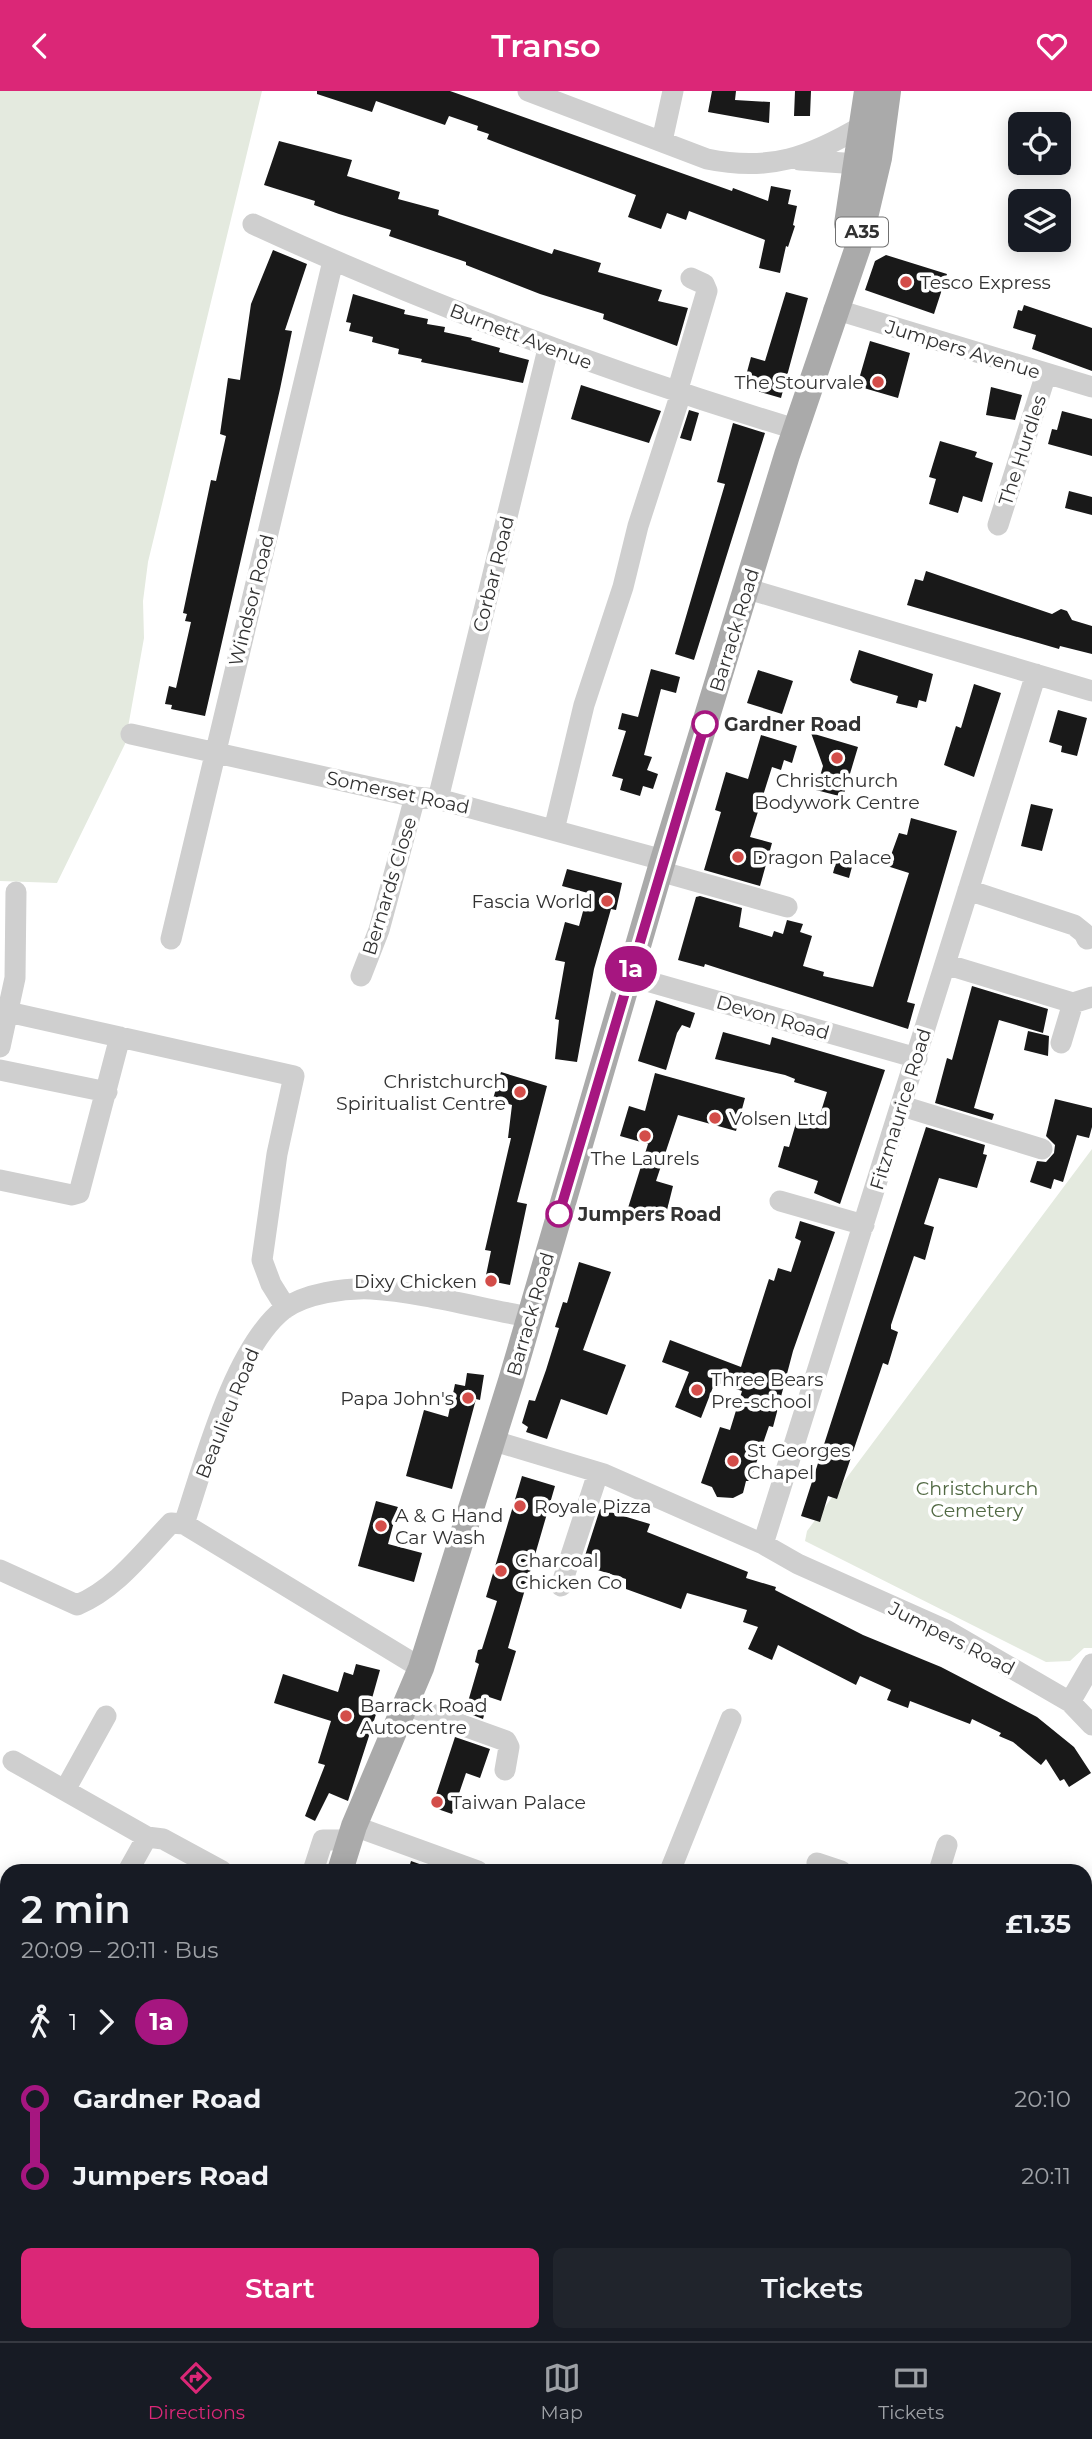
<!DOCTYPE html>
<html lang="en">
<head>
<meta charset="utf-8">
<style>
	:root { --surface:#171b24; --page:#20242c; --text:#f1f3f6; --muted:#9ea1a6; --line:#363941; --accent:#db2777 }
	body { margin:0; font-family:Montserrat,sans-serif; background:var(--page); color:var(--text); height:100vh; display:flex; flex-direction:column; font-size:26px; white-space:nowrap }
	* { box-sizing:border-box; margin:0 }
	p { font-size:23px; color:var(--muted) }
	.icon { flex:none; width:38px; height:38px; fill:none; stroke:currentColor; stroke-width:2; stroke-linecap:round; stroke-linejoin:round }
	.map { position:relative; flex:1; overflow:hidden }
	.panel { position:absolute; left:0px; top:1773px; width:1092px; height:478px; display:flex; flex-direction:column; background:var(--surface); border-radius:21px 21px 0 0; box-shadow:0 4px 18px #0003 }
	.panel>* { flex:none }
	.badge { padding:0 14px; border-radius:23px; font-size:24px; line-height:46px }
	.tools { position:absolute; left:1008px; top:21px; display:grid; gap:14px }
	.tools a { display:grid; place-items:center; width:63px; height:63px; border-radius:10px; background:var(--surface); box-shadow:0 4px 18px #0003; font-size:35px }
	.map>.badge { position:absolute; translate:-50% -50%; box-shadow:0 0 0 4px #fff }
	.legs { display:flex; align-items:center; gap:10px; height:77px; padding:0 21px; font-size:23px }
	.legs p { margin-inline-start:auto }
	.overview { display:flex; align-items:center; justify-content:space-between; height:119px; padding:0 21px }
	h1 { font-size:38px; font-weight:600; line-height:52px }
	.action { display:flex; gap:14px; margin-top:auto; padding:14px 21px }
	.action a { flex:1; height:80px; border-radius:10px; background:var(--accent); color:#fff; font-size:28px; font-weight:600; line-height:80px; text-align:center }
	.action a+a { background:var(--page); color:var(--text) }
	ul { padding:0 21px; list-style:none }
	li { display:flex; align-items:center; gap:24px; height:77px; font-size:26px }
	li i { display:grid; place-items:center; width:10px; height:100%; margin:0 9px; background:currentColor }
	li i::after { content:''; width:18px; height:18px; margin:-9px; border:5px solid; border-radius:50%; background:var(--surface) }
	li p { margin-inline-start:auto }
	li:first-child i { background:linear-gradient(#0000 50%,currentColor 0) }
	li:last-child i { background:linear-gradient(currentColor 50%,#0000 0) }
	header { display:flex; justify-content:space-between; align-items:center; height:91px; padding:0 21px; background:var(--accent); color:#fff; font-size:32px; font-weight:600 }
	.tab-bar { display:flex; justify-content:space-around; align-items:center; height:98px; border-top:2px solid var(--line); background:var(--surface); font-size:19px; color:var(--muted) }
	.tab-bar a { display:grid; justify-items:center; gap:4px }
	.tab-bar .active { color:var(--accent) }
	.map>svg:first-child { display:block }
</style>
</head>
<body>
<header><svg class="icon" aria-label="back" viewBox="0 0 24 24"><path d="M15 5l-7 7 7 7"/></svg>Transo<svg class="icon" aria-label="heart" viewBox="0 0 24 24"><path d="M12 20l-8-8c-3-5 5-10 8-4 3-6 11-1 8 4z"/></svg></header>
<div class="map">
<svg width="1092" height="2250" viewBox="0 0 1092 2250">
	<rect width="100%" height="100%" fill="#fff"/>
	<!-- green -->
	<path fill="#e4eadf" d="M0,0H262L148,471L143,510L144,547L125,653L57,792L0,790Z
		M1092,1058V1557H1084L1070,1570L1046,1571L805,1450L807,1440Z"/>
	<!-- building -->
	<path fill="#191919" d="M317,0H450L732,100L733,97L768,110L771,95L791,99L788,113L797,115L793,134L795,135L788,156L786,155L780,182L759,177L765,149L689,120L686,129L667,122L661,138L628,126L636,104L487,48L489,43L477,39L478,35L449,25L445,34L376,10L372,21L317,3Z
		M712,0H736L735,9L770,11L769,32L708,21Z
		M795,0H811L810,25H794Z
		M279,50L352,69L347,85L400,101L398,108L439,119L438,124L552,163L554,158L601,172L598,181L662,199L658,210L688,217L677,255L603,228L604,223L540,203L466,174V171L389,145L391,139L339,123L314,114L315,110L264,94Z
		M273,159L307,173L285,239L292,240L280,298L205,625L171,618L172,614L165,613L169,595L176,597L191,531L185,530L187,523L183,522L211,389L216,390L226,345L220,343L228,287L240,289L251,213Z
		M886,164L947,183L934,223L865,199L875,170Z
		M786,201L808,207L781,307L743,296L751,266L765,270Z
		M353,203L405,219L404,223L428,228L427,233L445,236L444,241L472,247L471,249L500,257L499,261L529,269L523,292L421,271L422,268L398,263L399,258L372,251L373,246L349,240L351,232L346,231Z
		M1024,214L1092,237V280L1032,258L1036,244L1013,237L1018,219L1022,220Z
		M870,250L910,262L898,307L857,295Z
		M581,294L661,320L649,352L571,328Z
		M991,296L1022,304L1015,329L986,324Z
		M689,319L699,322L691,350L680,347Z
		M1062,320L1092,328V365L1048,353L1052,338L1057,339Z
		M733,332L765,342L694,569L675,563L725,393L717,391Z
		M940,350L977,361L975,366L993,372L982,411L963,405L958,422L929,413L936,388L929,386Z
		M1069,400L1092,406V424L1065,417Z
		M926,480L1052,523L1061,518L1067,520L1072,529L1092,535V563L1060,555L1059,558L907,514L915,488L923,490Z
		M859,559L933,583L926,611L919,609L917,617L896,612L898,605L853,592L850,589Z
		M651,578L680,586L676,602L661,598L644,664L652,666L647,679L658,683L653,698L643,695L640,705L620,699L623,688L612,685L626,640L618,638L622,622L638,626Z
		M758,579L793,590L782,623L747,612Z
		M974,593L1001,602L974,686L944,674L956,635L961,637Z
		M1058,619L1087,627L1077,665L1061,661L1062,655L1049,651Z
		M811,642L858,656L843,706L816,699L823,675Z
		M761,644L797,655L792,672L784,669L781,679L772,676L750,746L772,752L760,795L704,779L721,721L715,719L726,681L748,688Z
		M1031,713L1053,718L1042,760L1021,755Z
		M911,727L957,740L907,911L915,913L908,938L705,873L704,876L678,869L696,806L700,805L742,817L739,836L772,846L774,840L783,843L787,829L803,833L800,841L812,845L803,875L824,881L823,885L873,896L909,782L887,775L899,742L907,744Z
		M837,767L853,772L849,787L833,782Z
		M567,778L622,792L616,819L611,818L594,878L577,971L555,968L559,929L555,928L565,871L555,869L565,831L579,835L588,802L562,795Z
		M972,895L1048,918L1043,942L999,929L974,1017L994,1023L992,1029L935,1012L947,967L952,969Z
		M656,909L695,922L690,937L682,934L677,942L666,979L638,970Z
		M1028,940L1049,945L1048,965L1024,959Z
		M723,941L770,954L772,946L885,979L840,1113L814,1102L818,1090L778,1076L784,1055L789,1056L799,1022L819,1027L827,1001L794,991L795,988L785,984L715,968Z
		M501,981L547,995L517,1111L527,1113L510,1194L485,1189L491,1160L485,1159L511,1047H508L512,1014L493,1008Z
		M655,982L745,1007L736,1040L678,1024L656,1090L673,1095L665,1127L628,1117L648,1053L620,1045L629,1015L645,1020Z
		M1055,1008L1092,1017V1036L1089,1047L1077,1044L1063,1091L1054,1088L1051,1098L1030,1091L1037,1070L1046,1071L1054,1062L1055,1054L1046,1045Z
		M926,1036L985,1054L983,1063L987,1064L977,1097L939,1087L924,1133L934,1136L925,1169L914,1165L891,1234V1238L898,1241L888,1274L883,1272L837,1408L828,1405L820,1431L801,1425Z
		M800,1130L835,1141L793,1260L773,1336L769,1335L750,1390H746L743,1402L733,1407L717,1406L712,1396L701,1392L720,1336L730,1339L742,1300L715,1291L701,1327L675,1316L689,1281L662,1271L670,1249L741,1276L769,1188L774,1190L778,1177L791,1181L801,1150L795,1147Z
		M579,1171L611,1181L583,1259L626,1274L607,1324L561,1308L547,1348L526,1341L528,1336L522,1332L529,1309L535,1310L546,1279L559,1237L555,1236L563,1211L567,1212Z
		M467,1282L484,1284L480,1309L476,1308L452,1398L406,1385L424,1319L448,1326L455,1293L465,1295Z
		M522,1385L555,1395L508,1557L516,1560L501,1610L489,1606L483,1628L465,1621L479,1573L475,1571L478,1559L482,1558L497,1510L486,1506Z
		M376,1410L398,1416L388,1453L422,1462L414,1491L358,1475Z
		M600,1418L650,1433L647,1441L748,1481L746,1487L776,1496L775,1499L863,1544L941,1576L1037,1626L1074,1656L1091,1682L1069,1696L1064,1688L1060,1690L1046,1668L1041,1674L1013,1651L999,1645L1001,1642L972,1628L970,1633L910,1610L908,1617L887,1609L891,1599L860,1585L856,1594L778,1554L772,1569L748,1558L758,1536L743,1531L747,1519L687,1502L681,1518L626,1498V1488L585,1475L586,1472L583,1471Z
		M356,1573L380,1579L371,1611L379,1614L348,1710L329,1702L315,1730L305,1725L325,1674L318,1672L331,1630L274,1612L283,1583L338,1601L344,1581L353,1584Z
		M455,1646L490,1658L480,1687L466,1682L452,1723L432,1716Z
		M411,1770L439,1780H408Z"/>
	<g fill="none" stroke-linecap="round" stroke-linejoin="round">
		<!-- minor -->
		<path stroke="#cfcfcf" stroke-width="21" d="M528,0L707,68C770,81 810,66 864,34
			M662,50L673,0
			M800,69L858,73L868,67
			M253,133C429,214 610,282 795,338
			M834,218L1092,296
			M677,301L707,200L704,193L691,187
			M998,434L1046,283
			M748,498L1092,600
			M131,643L415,706L438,708L663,769
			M438,708L548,258
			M554,739L584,614L623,496L638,435L681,302
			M659,780L787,816
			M968,799L1074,834L1084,842L1087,848
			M171,848L333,170
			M945,873L1073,912L1092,906
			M361,885L379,839L415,706
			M629,885L917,967
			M8,921L294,985L277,1063L262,1169L271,1193L286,1217
			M1061,952L1073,912
			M0,956L15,887L16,801
			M0,979L107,1001
			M902,1015L1042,1058
			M0,1089L72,1104L79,1102L120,946
			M780,1110L864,1134
			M491,1349L604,1383L763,1453L798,1473L946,1539L1070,1611L1092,1634
			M184,1433L421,1577
			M763,1453L1036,583
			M0,1479L77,1514C116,1498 143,1461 171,1432L184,1433C204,1373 234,1257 284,1218C306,1202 345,1197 371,1198C421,1201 479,1217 529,1226
			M561,1495L598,1382
			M1070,1611L1092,1573
			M406,1614L506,1650L509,1656L505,1679
			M13,1670L147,1746L163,1748L222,1780
			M65,1699L106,1625
			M354,1735L478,1780
			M817,1772L841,1780
			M128,1780L147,1746
			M313,1780L323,1749H350
			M670,1780L731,1628
			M939,1780L947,1754
			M1085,1832L1092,1814
			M0,1880L7,1884
			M1085,2151L1092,2168
			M439,2244L455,2250
			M499,2250L504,2244
			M919,2250L921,2244"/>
		<!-- major -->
		<path stroke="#aaa" stroke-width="26" d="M847,133L867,0
			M340,1780L354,1735L421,1577L511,1290L663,769L787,364L858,156L879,67L888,0
			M136,2250L141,2244"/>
	</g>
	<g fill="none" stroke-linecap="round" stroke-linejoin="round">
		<defs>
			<path id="line-1" d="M559,1123L705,633"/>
		</defs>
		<!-- line-1 casing -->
		<use href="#line-1" stroke="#fff" stroke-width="16"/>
		<!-- line-1 -->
		<use href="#line-1" stroke="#a61680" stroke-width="10"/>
	</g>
	<!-- markers -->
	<g fill="#d34d49" stroke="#fff" stroke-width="2.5">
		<circle cx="906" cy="191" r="7"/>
		<circle cx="878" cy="291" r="7"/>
		<circle cx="837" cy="667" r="7"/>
		<circle cx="738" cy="766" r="7"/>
		<circle cx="607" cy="810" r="7"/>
		<circle cx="520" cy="1001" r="7"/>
		<circle cx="715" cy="1027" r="7"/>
		<circle cx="645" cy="1045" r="7"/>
		<circle cx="491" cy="1190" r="7"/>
		<circle cx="697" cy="1299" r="7"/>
		<circle cx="468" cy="1307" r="7"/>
		<circle cx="733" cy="1370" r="7"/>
		<circle cx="520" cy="1415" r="7"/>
		<circle cx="381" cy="1435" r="7"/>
		<circle cx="501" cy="1480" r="7"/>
		<circle cx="346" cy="1625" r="7"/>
		<circle cx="437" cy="1711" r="7"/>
	</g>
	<g fill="#fff" stroke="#a61680" stroke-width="3.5">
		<circle cx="705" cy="633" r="12"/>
		<circle cx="559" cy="1123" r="12"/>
	</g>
	<g text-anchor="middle" stroke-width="7" stroke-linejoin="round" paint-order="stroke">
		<!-- shield labels -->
		<rect fill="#fff" stroke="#707070" stroke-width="2" x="836" y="126.5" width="52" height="29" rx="5"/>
		<g font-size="18" font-weight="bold" fill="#323232">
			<text x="862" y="147">A35</text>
		</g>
		<!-- poi labels -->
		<g font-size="19" fill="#323232" stroke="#fff" text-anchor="start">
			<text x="920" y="198">Tesco Express</text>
			<text x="864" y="298" text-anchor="end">The Stourvale</text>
			<text x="837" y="696" text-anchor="middle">Christchurch<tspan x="837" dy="22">Bodywork Centre</tspan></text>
			<text x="752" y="773">Dragon Palace</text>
			<text x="593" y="817" text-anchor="end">Fascia World</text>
			<text x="506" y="997" text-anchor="end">Christchurch<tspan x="506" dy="22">Spiritualist Centre</tspan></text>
			<text x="729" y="1034">Volsen Ltd</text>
			<text x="645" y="1074" text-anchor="middle">The Laurels</text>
			<text x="477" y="1197" text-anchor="end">Dixy Chicken</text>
			<text x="711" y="1295">Three Bears<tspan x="711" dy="22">Pre-school</tspan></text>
			<text x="454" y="1314" text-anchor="end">Papa John's</text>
			<text x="747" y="1366">St Georges<tspan x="747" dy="22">Chapel</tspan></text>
			<text x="534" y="1422">Royale Pizza</text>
			<text x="395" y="1431">A &amp; G Hand<tspan x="395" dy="22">Car Wash</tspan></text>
			<text x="515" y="1476">Charcoal<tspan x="515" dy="22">Chicken Co</tspan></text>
			<text x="360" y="1621">Barrack Road<tspan x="360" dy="22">Autocentre</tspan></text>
			<text x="451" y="1718">Taiwan Palace</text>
		</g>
		<!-- street labels -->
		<g font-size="19" fill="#323232" stroke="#fff">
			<text transform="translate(521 245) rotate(21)" y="7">Burnett Avenue</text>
			<text transform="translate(963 258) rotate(17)" y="7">Jumpers Avenue</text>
			<text transform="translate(1022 359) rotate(-72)" y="7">The Hurdles</text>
			<text transform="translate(493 483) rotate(-76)" y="7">Corbar Road</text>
			<text transform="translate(251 509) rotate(-76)" y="7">Windsor Road</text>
			<text transform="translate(734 539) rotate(-73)" y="7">Barrack Road</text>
			<text transform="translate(398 701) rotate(12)" y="7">Somerset Road</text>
			<text transform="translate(389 795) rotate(-73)" y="7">Bernards Close</text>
			<text transform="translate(773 926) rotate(16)" y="7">Devon Road</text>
			<text transform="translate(900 1018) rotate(-73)" y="7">Fitzmaurice Road</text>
			<text transform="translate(530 1223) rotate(-74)" y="7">Barrack Road</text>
			<text transform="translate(227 1322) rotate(-68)" y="7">Beaulieu Road</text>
			<text transform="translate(952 1547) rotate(27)" y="7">Jumpers Road</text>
		</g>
		<!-- stop labels -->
		<g font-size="19" font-weight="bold" fill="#323232" stroke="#fff" text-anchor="start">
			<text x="724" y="640">Gardner Road</text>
			<text x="578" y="1130">Jumpers Road</text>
		</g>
		<!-- park labels -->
		<g font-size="19" fill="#516943" stroke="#fff">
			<text x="977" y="1404">Christchurch<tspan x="977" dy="22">Cemetery</tspan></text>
		</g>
	</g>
</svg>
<div class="tools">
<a><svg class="icon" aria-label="locate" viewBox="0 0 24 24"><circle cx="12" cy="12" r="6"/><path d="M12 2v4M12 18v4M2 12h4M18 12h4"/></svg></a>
<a><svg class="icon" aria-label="layers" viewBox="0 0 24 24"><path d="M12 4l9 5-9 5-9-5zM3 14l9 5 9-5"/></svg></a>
</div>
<b class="badge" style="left:631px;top:878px;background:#a61680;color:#fff">1a</b>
<section class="panel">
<div class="overview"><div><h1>2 min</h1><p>20:09 – 20:11 · Bus</p></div><b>£1.35</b></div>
<div class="legs"><svg class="icon" aria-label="walk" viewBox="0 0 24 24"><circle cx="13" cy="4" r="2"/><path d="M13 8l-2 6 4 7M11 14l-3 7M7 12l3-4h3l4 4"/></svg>1<svg class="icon" aria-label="forward" viewBox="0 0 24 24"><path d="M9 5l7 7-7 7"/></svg><b class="badge" style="background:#a61680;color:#fff">1a</b></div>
<ul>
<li><i style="color:#a61680"></i><b>Gardner Road</b><p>20:10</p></li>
<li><i style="color:#a61680"></i><b>Jumpers Road</b><p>20:11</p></li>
</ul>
<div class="action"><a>Start</a><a>Tickets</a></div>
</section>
</div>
<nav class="tab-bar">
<a class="active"><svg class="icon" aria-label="directions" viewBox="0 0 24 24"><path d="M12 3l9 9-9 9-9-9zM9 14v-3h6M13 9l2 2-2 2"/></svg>Directions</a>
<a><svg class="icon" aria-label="map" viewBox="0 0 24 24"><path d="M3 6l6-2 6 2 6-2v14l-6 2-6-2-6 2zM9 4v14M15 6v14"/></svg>Map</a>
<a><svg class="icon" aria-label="tickets" viewBox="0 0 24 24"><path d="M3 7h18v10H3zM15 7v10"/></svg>Tickets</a>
</nav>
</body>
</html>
